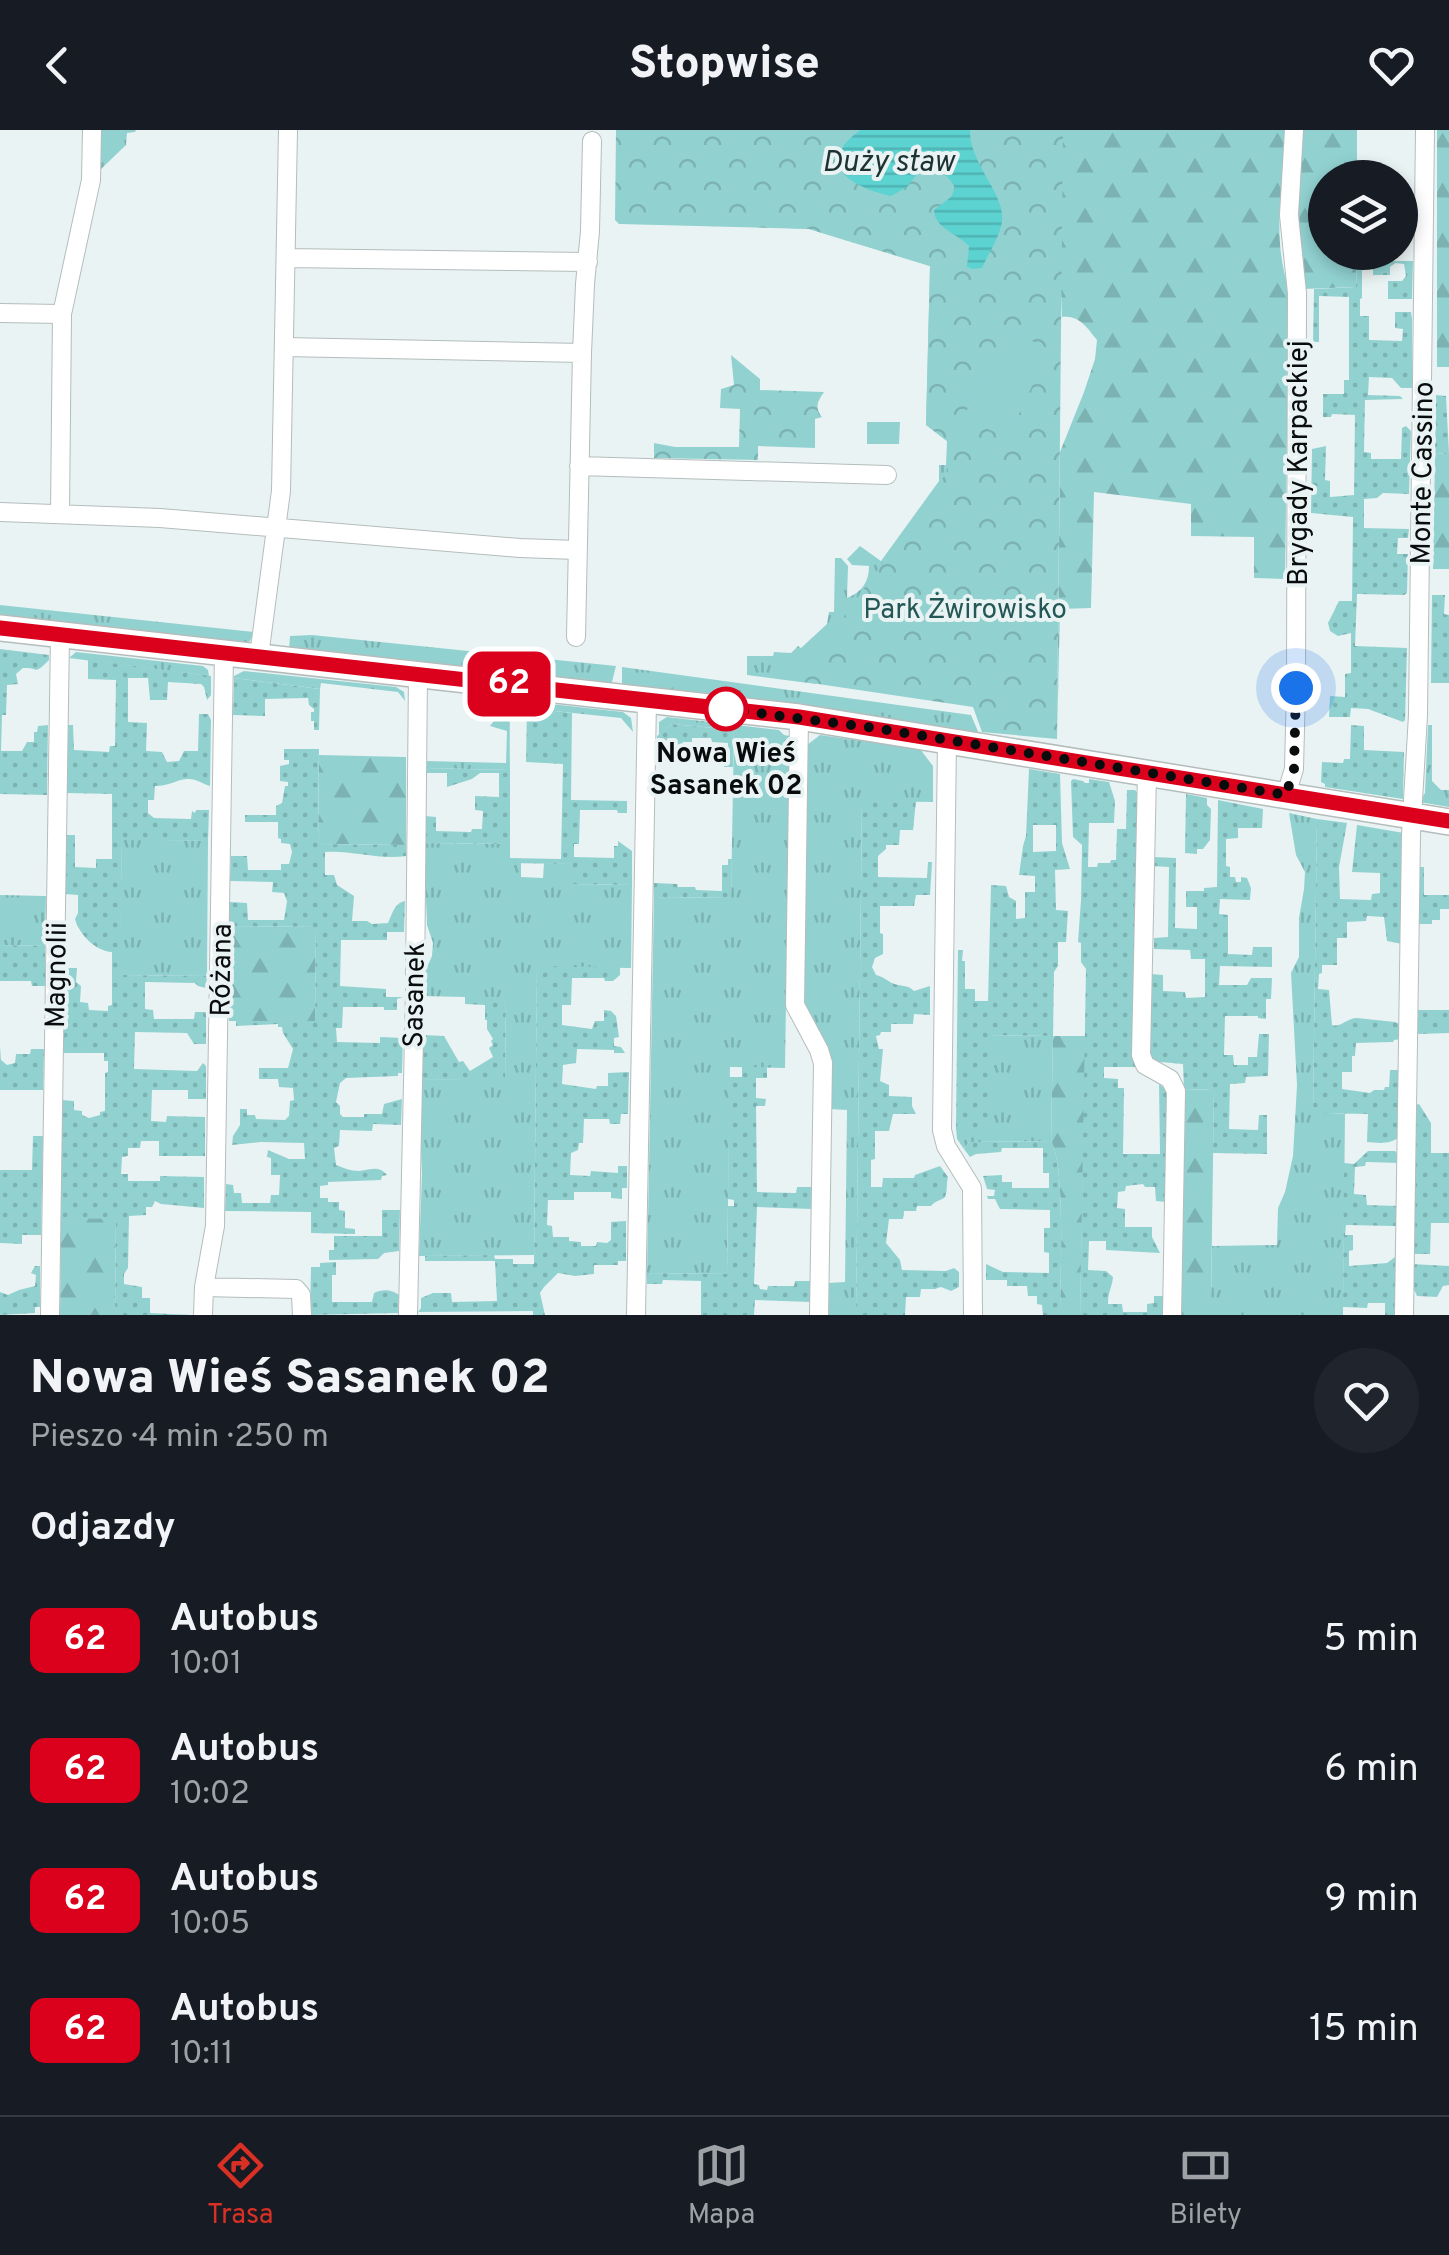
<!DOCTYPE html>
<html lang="pl">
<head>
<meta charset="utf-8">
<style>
	:root { --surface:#171b24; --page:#20242c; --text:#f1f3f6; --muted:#9ea1a6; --line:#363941; --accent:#d93025 }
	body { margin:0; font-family:Overpass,sans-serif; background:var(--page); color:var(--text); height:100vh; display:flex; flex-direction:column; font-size:38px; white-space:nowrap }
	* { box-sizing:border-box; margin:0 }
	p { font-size:32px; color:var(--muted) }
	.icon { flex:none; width:55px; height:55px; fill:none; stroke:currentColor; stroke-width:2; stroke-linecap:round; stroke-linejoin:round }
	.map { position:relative; height:1185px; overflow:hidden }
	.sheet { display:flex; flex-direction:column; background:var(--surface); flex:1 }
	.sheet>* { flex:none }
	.badge { padding:0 20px; border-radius:15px; font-size:35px; line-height:65px }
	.controls { position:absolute; left:1308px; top:30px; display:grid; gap:20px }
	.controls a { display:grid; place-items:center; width:110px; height:110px; border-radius:50%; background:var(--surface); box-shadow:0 5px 15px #0003; font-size:50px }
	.you { position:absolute; width:50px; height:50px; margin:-25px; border:8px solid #fff; border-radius:50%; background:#1a73e8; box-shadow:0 0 0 15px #1a73e833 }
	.map>.badge { position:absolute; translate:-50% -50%; box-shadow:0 0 0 5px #fff }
	h2 { padding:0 30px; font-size:38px; line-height:90px }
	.round { display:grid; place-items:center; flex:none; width:105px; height:105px; border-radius:52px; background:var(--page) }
	.summary { display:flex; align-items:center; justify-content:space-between; height:170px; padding:0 30px }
	h1 { font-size:48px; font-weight:800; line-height:75px }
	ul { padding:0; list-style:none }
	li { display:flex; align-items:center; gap:30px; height:130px; padding:0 30px }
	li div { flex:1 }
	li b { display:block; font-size:38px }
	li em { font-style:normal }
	li .badge { min-width:110px; font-weight:700; text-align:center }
	header { display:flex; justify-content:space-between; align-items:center; height:130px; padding:0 30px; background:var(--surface); font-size:45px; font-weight:800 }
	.dock { display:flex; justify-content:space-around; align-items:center; height:140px; border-top:2px solid var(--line); background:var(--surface); font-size:28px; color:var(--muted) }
	.dock a { display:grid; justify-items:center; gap:5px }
	.dock .on { color:var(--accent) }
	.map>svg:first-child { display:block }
</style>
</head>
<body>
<header><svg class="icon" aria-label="back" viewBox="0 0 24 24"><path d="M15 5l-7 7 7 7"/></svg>Stopwise<svg class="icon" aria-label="heart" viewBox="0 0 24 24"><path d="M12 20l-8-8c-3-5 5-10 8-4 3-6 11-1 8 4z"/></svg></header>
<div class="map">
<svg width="1449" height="1185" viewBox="0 0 1449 1185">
	<defs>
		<pattern id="grass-tufts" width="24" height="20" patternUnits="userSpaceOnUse" patternTransform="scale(2.5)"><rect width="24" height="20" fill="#91d2d1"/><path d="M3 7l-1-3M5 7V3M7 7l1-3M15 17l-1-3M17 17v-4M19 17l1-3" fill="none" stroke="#7cb3b2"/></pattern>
		<pattern id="forest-firs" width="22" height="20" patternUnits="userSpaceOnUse" patternTransform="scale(2.5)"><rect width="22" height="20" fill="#91d2d1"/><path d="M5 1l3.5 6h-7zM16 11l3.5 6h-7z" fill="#7cb3b2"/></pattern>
		<pattern id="park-crowns" width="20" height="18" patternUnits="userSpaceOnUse" patternTransform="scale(2.5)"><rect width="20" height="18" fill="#91d2d1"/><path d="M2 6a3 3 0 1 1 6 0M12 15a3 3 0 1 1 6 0" fill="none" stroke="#7cb3b2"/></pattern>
		<pattern id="garden-dots" width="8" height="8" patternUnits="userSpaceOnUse" patternTransform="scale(2.5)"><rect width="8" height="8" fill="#91d2d1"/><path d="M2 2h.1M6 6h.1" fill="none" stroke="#7cb3b2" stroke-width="1.8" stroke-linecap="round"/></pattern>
		<pattern id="water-rules" width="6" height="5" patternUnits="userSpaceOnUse" patternTransform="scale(2.5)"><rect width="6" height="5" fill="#5cd2d1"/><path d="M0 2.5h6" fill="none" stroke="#4fb3b2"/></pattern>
	</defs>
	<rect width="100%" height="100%" fill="#eaf3f3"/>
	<!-- grass -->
	<path fill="url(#grass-tufts)" d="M98,0H136L135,2L127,3L126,15L100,40H97Z
		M789,88L932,135L955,348L816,554L747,545V526H773L774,522L791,523L798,516L801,518L827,494L829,482H834L835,428H841L848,436L847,468C862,462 869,452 869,436L852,435L847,429L860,416L881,431L939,351V335H946L947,311L926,295L930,136L809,99L787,98Z
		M0,475L254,502L250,511L244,514L0,488Z
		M312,505L616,536L611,556L289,520L290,506Z
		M76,522L203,536L208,540L209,546L69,528Z
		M622,537L971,585L980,606L622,557Z
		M244,541L396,557L404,562L405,571L398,562L321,553L320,559L234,548V546Z
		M524,571L623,582L631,588L633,602L621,588L525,578Z
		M500,574L510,575L509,640L426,638V631L506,633L507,601L490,596L504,578Z
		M667,587L779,600L784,605L790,606L785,938L730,937L727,1144L647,1143L654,767L731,768L734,600L672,594L659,605V592Z
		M1428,595H1432V651L1441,660H1449V677L1419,672L1425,663Z
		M820,605L920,619L933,636V672L862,671L856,1185H827V1153L845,1152L847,980L829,979L830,923L803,875L807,615Z
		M1289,683L1317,689L1313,982L1345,984L1343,1185H1179V1172H1211L1212,1116L1277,1115L1278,1078L1285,1062L1293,1026L1297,955L1291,843L1299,827V788L1304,759L1305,742L1296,725Z
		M122,709L208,711L207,846L119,845Z
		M424,713L508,714V732L521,733V747L543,748L544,733L570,734V754L632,755L631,838L537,837L534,1125L419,1126L422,1044L421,1019L417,1017L421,949L505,950L506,868L422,866L423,846L432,826L433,813L427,795Z
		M0,765L46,766L45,816L0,815Z
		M989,905L1053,906L1051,1011L969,1012L964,1019L957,1009L956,998L989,997Z"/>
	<!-- forest -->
	<path fill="url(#forest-firs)" d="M1006,0H1287C1283,53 1271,107 1289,159L1285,449L1254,448V407L1191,406V374L1094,362L1091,478L1060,479L1057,609L1060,322L1084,262L1095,229L1097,210C1087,198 1080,185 1062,187L1061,161Z
		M1301,0H1357V47L1325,48V122L1357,123L1356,157L1303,159L1296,94Z
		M1437,0H1449V237H1437Z
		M1435,323L1449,324V439H1433Z
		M319,625L406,627V715L318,714Z
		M229,796L316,797L315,892L229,891Z
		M1053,906H1086L1080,1185H1060C1060,1150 1066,1037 1051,1011Z
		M1184,959L1214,960L1211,1173L1179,1172Z
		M61,1088H116L115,1185H60Z"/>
	<!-- park -->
	<path fill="url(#park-crowns)" d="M616,0H1063L1057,609L982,602L973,577L798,551L948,341L947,311L926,295L930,136L809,99L619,94L615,90Z
		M731,225L760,249V260L824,262C818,271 814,277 822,287L815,289V318L758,316V330L654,328V313L675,317H739L740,279L720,278L721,259L734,255Z"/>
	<!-- garden -->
	<path fill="url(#garden-dots)" fill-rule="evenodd" d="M1357,131H1413L1412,169H1388V151H1402L1406,146L1404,134L1395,133L1390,137V145H1373V135H1362V168L1360,169V186H1369V210L1402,211L1403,199L1395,198V182H1411L1412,189V258H1401L1392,248L1369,247L1368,265L1400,266L1403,269L1365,270L1364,322L1371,323V329H1401L1402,298L1406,296L1411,301L1409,364L1383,363L1377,368L1364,369V398L1409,399L1408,408H1398L1397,424H1408L1407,463L1404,465L1357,464L1355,516L1407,518L1405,590L1403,592L1368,579L1351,578L1350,587H1329L1330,566L1345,567V544L1351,543V503L1338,506L1330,501L1328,493L1339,471H1352L1353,387L1311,383L1312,319L1326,316L1325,350L1330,351V367L1354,365L1355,285L1332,284L1331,287H1323V264H1344V250H1349V167L1319,166V212H1313L1314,159L1356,157Z
		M1436,265L1446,266L1449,324L1435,323Z
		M1432,465H1445L1444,484L1449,485V553H1431Z
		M0,519L49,525V530C33,546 40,537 23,538L16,544L18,554L7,555L6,585H2L1,621H22L27,612H34V602H37L38,596L48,595L47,665L0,664Z
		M88,530L211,546V565L207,570L204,557L201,554L168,552L167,570H150L148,548H128V592L147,593L146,621L162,622L167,632L179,631L184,621H198L199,584H208L211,590L210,656C203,654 195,648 187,649C175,650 170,656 155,656L154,670H148V683L154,688L191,689L192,681L195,683L196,680H209L208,711L122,710L120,845L207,846L206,858L198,856L195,853L145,852V879L153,880L154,889H194L195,882H206V914H194L187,903L135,902L134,939L197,941L203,933L206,936V969H188V960H152L151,991L166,992L167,986L205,987V1026H159V1011H141L140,1018H128V1026L122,1027L121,1044H128V1051H160V1046L204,1047V1078L161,1074L155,1071L152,1077H146V1085L129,1086L128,1138L124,1144V1154L142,1157V1168H150V1183L191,1185H115L116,1089L61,1088L62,970L74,971V980L82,981V985L89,988L100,985V982L105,981V943L108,942V931H104V923H62L64,838H77L76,852L81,856L80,872L88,873L89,880L108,881V876L112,875V822C95,821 79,804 75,789L78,783V765L65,764L66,705H75V737L96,738V729H112V664L66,663L67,595H73L74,620L109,622L110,616H115L116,550L88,549Z
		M234,548L320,559L319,600H314V591H311V582H314V579L309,575L308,568L265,569V586L233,585Z
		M527,578L572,583L571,670L627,671V683H618L617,680H580L579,714H574V727L614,728V716H618V711L632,721V755L570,754V734L508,733V714L424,713L425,686L436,687V701L471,702L472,699H482L483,681L475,680V666L499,667V643H480L472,649L447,657V643H426V638L509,640L510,579V728L561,729L563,634L526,632Z
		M672,594L734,600L733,637H724V618H728V613L712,612L711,608H692V612H683L682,615H675V620H657V606Z
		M1351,595L1364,596V620L1404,622L1403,669L1325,657V654L1321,652L1322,632L1343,633L1344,629H1350Z
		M284,619H319L318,714L406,715V726C379,730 351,720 325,722V745H334L337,755L354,766L352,791H367L372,794L388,793C392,785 394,773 405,771L404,802H387V810H341L340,856L386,859V867H403L397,869V880H384V877H343L342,898H336L337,912L380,913V907L403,908L402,943H398V946L346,948L340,953L336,972L340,976V984L343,987H364V984H382L384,974L402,969L401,995L373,994L372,1001L340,1000L339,1016L334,1018L336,1035C344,1038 351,1041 359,1041C372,1040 378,1035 387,1045L382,1046L381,1050L328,1052V1055L320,1056V1068H328V1072H339V1080L345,1081V1098L355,1099V1104L311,1103V1082L225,1081L226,1054L233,1055L234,1063H241L242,1073H270L271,1065H279L280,1045H271V1028L267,1027L268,1020L289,1029H305L304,1013L261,1012L232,1015L233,1006L240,995V979H247V985H255L256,989L285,990L289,986L290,971L294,970L293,958L279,957L278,949H259V938H288L293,919L283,903L282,897H278V894L236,896V891H315L316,797L229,796L230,772L247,773L248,790H284L287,771L284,763L272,762L273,752L230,751L231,726H247L248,740H281V734H289L292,722L290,714L281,713V709L278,708V692H245V685H276V676L282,673L285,656H288V652L280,651V636L289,634V630H284Z
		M1029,639L1060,644L1062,713L1070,739L1055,740L1056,780L1068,781L1066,812H1058V836L1054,842L1053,906L989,905V998H956L958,820H963L962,831H965V859H975V871H988L991,755L1006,756L1009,767L1016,771V789L1025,788V762H1035V746L1019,745L1023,716L1026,706ZM1033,695H1056V721L1033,722Z
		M1073,649L1083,651L1085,653H1089V649L1109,652L1115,671L1114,693H1089L1088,737H1097L1098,733H1110L1111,730H1116L1117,699H1126L1127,660H1135L1139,665L1135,937H1104V948L1118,949V958H1124L1123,1024H1160L1159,954L1168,961L1167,1072L1156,1071L1155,1057H1145L1143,1054L1126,1056L1125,1061L1118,1062L1117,1078L1125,1079V1097H1152V1107L1160,1123L1106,1120V1111H1089L1088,1140L1106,1141L1113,1147C1112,1158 1108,1161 1108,1174H1122L1123,1182H1147V1174L1154,1173V1166H1165V1185H1080L1086,839L1081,832V813L1078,812L1081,770L1082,715L1073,707L1071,651Z
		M1186,664L1207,668V675L1211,679L1210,710L1203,719H1197V724L1185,723Z
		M862,670L916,671L913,700H900L899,715H886V719L878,726V747L927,748L928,732H932L930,765H916L914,776H880V803L883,804V824L875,828L872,837L876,845C884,847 886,850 892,853C901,857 907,854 914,861L930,856V885L914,884L913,894H891V902H881L880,905L876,906L879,919H883L880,951L889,955V966L912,967V976L916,984H893L889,1001H875V1029L871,1030V1057H882L883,1048H914L915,1045L940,1036L948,1047C946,1053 948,1064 944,1068C939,1071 935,1071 931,1076H917L916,1081H904L903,1089H889L886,1113L900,1130L902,1140L946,1141L954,1138L959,1142V1157L951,1161L941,1157L935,1159H921L920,1167H906L905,1185H856Z
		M1218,670L1263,679L1262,698H1238V708L1226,709V736L1230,737V747H1235L1236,752H1241V747L1247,748L1251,758L1250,770L1220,769L1219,784L1228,785V824L1252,825L1253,817H1272V837L1220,836L1219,855H1247L1251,848H1272L1271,869H1266V889L1258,888V886H1225L1224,925H1233L1234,935H1248V927H1257L1259,904H1269L1268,946L1246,947L1245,953L1230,954L1229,999L1258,1000L1259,985H1267V1024L1213,1023L1214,960L1184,959L1183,934L1149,931L1150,844L1163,845V861L1185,862L1186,868L1205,867V829H1191L1190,820L1154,819V808L1168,807L1169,737L1152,736L1153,727L1176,728L1175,798L1197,799V777H1186V761H1204V758L1217,757Z
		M1317,689L1347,693L1339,737L1340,769L1371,770L1372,764L1380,763V743L1352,742L1357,695L1404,703L1402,814L1387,811L1384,787L1367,786L1366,791L1347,792V808H1337V835H1322V843L1319,844L1318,859L1329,860L1332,895C1340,898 1347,888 1357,888L1395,892L1401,895V909L1394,910L1393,912L1356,913L1355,926H1352V942H1342V959L1370,963L1374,960H1384L1385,957H1389L1390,940H1401L1400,1006C1391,1015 1379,1013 1367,1012L1368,984L1313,983Z
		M728,729H732L731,768L654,767V753L677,754L678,757H695L696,760L722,761V735H728Z
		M1417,737H1424V765H1449V779H1440V790H1432V794H1417Z
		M0,815L45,816V856H32L31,851H0Z
		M537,836L620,837V845L613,851H605L604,848H572L571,875H562V895L592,899L595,891H604V880L611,881L616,886L619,907L614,908V916L621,917L625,923H614V920L577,919L576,933L563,935L562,954L596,959L597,956H608V943L629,942L628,984H621L620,994H610L609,989H584L583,1013H579L578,1020L571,1023L570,1045L590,1046L591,1041L618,1043V1036H627V1058H622V1069L611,1068V1062H574V1070H548L547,1095L552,1096L553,1107H569V1111L581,1112V1116H596L597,1112L607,1113L611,1110V1092L626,1091V1131H618V1135H594V1144L575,1146L558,1143L544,1157L540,1163L545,1185H533V1181L418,1182L421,1178V1168L433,1163H451L452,1172L497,1171L495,1131H425V1126L494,1125L495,1129H513V1134H534Z
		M465,867H506L505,951L421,949L422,905L444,906L459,932L463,931L470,941L493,927L489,918L493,915L491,911L493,909L487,899V890H485V875L465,874Z
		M1418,880H1449V903L1419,904L1415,901V883Z
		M0,917L1,930L7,935L15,933L16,924H30L31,919H44L43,960H0Z
		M742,937H767V948H756V968L766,969L765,976H756L757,1062L796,1063L797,1057H811V1079L757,1077L754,1154L759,1155L760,1159L767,1160L768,1156H794L795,1151H810V1172L755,1170L754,1185H701V1151L663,1150L662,1154H647V1143L727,1144L728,1076H734V1070L728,1069L729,947H742Z
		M1419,974L1431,993V1023H1449V1093H1431L1430,1124H1411L1412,1041L1416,1038V1027L1412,1024L1414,976Z
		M33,1006H43L41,1105H22V1114L0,1113V1040H32Z
		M1051,1011C1066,1036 1060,1150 1060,1185H1043L1042,1175L1037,1174V1166H1028L1027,1156H1007V1150H986V1134L1003,1142L1049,1143V1123L1044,1122V1098H1050V1080L1000,1079L995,1069H988L987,1066H994L995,1060L987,1059L983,1046L1002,1045V1052H1012V1058H1049V1043H1043V1018H1002L1001,1022L976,1024L970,1027L964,1019L969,1012Z
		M1368,1021H1395L1400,1027V1033L1366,1032L1365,1036L1355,1037L1354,1064L1366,1065L1367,1075L1399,1076L1398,1094L1395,1096L1346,1095L1345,1105H1353V1120L1349,1121V1136L1387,1133L1395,1127L1398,1129L1396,1185H1385V1173H1368L1367,1178L1343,1177L1344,1033L1354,1034Z
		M382,1080H400L399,1121L384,1123L378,1129L329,1130V1120H334V1106H382Z
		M336,1132V1145H332V1172H372L374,1163C382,1159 392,1159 399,1165L398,1183L310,1185L311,1137H320V1133Z
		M1411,1134L1449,1136V1155L1443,1156L1437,1167L1417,1166L1410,1151Z
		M35,1136H40V1177H35V1183L0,1185V1162L8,1165L19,1160L35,1156L36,1145L31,1143Z"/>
	<!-- pitch -->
	<path fill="#91d2d1" d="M1005,198L1049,219L1008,308L963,288Z
		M867,292H900L899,314H867Z"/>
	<!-- water -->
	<path fill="url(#water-rules)" d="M860,0H970C969,34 1006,64 1002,92C999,109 989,122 982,138L973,139L967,137L969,116C957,103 935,99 934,80L951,67L955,58C951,48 938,38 928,34L924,35L907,57L891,66C869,61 825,47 843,17C846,11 854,5 860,0Z"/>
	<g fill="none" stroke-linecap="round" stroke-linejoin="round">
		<defs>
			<path id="street" d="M286,128L588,132
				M0,183L62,184
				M284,217L582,223
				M579,336L887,345
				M0,382L160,388L520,418L577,420
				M60,384L62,184L91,50L92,0
				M576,507L582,223L585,154L590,101L592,11
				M259,526L281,361L288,0
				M799,587L795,875L819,920L823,933L819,1185
				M947,610L942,1000L946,1016L972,1058L973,1185
				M1147,643L1141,925L1145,935L1170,949L1176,961L1172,1185
				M1286,665L1294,639L1296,558L1297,163L1289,85L1294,0
				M204,1157L296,1159L301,1165L302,1185
				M50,1185L60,505
				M203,1185L204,1157L215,1096L224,523
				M408,1185L415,859L418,544
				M636,1185L647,570
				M1404,1185L1411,705L1418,585L1425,0"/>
			<path id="secondary" d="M0,498L799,587L1449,692"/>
		</defs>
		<!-- street casing -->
		<use href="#street" stroke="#b4bdbc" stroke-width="20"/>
		<!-- secondary casing -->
		<use href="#secondary" stroke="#b4bdbc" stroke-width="28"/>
		<!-- street -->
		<use href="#street" stroke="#fff" stroke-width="18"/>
		<!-- secondary -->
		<use href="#secondary" stroke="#fff" stroke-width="25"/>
	</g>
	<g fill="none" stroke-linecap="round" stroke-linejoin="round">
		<defs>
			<path id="line" d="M0,498L799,587L1449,691"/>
		</defs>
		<!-- line casing -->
		<use href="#line" stroke="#fff" stroke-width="22"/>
		<!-- line -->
		<use href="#line" stroke="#db011c" stroke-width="15"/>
		<!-- walk -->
		<path stroke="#090c0c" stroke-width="10" stroke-dasharray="0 18" d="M726,579L874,598L1286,665L1294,639L1296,558"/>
	</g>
	<!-- markers -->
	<circle fill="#fff" stroke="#db011c" stroke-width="5" cx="726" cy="579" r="20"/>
	<g text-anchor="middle" stroke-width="8" stroke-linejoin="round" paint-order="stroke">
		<!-- street labels -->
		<g font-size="28" fill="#090c0c" stroke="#eaf3f3">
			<text transform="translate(1297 333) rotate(-90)" y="10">Brygady Karpackiej</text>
			<text transform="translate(1421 343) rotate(-89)" y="10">Monte Cassino</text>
			<text transform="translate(220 840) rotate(-89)" y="10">Różana</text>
			<text transform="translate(55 845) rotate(-89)" y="10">Magnolii</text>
			<text transform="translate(413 865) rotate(-89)" y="10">Sasanek</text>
		</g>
		<!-- park labels -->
		<g font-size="28" fill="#255757" stroke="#eaf3f3">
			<text x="965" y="488">Park Żwirowisko</text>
		</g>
		<!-- stop labels -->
		<g font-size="28" font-weight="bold" fill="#090c0c" stroke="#eaf3f3">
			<text x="726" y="632">Nowa Wieś<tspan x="726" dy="32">Sasanek 02</tspan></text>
		</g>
		<!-- water labels -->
		<g font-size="30" font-style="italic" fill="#1d3232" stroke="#eaf3f3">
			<text x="888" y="41">Duży staw</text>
		</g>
	</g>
</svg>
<div class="controls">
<a><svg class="icon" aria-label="layers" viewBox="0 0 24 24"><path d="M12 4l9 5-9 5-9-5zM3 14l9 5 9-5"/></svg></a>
</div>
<div class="you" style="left:1296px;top:558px"></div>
<b class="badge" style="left:509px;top:554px;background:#db011c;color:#fff">62</b>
</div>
<section class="sheet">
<div class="summary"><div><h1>Nowa Wieś Sasanek 02</h1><p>Pieszo · 4 min · 250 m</p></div><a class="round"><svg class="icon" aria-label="heart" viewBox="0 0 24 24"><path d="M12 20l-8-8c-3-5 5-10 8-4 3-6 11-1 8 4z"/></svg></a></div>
<h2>Odjazdy</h2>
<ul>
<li><span class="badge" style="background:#db011c;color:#fff">62</span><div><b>Autobus</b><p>10:01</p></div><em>5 min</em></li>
<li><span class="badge" style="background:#db011c;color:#fff">62</span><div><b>Autobus</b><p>10:02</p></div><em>6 min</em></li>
<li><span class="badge" style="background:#db011c;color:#fff">62</span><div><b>Autobus</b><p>10:05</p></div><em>9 min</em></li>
<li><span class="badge" style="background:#db011c;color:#fff">62</span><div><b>Autobus</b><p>10:11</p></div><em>15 min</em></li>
</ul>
</section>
<nav class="dock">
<a class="on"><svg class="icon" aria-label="directions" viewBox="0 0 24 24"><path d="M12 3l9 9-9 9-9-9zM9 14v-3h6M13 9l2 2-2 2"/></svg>Trasa</a>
<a><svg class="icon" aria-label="map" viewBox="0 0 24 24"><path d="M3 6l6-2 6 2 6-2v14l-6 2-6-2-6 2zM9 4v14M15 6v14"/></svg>Mapa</a>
<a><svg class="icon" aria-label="tickets" viewBox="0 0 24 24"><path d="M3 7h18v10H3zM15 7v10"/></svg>Bilety</a>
</nav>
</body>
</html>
